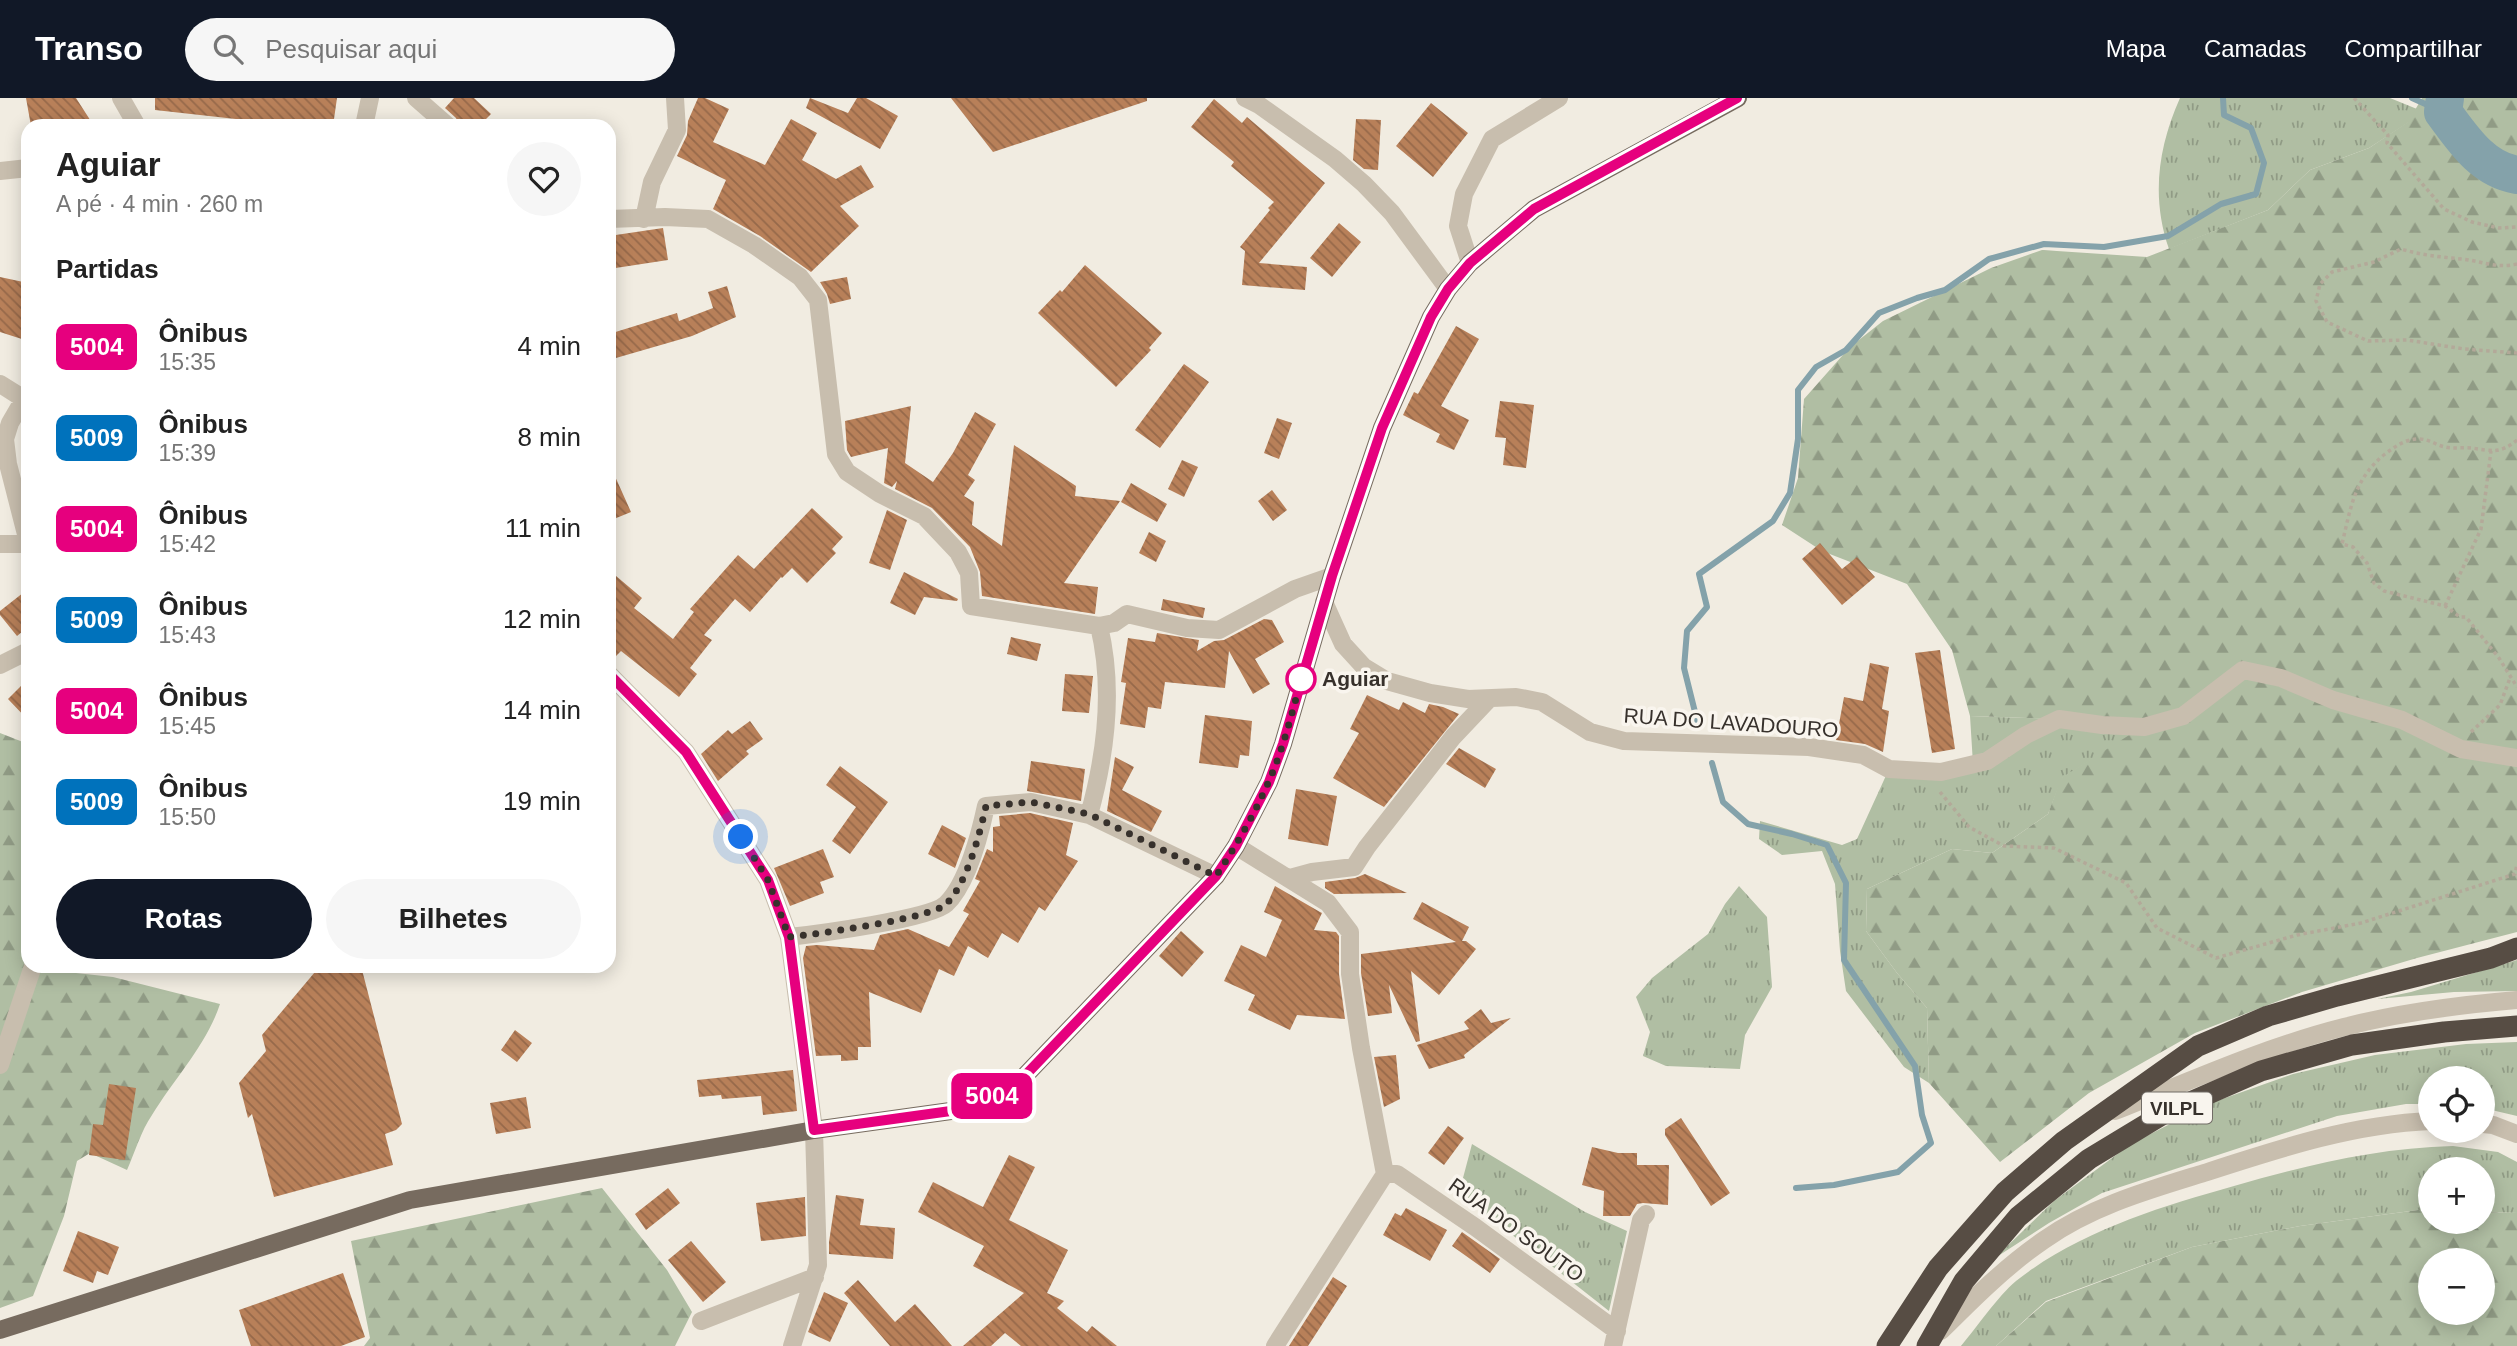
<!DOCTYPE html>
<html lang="pt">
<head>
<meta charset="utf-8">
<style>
	:root { --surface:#fff; --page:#f6f6f6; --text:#222; --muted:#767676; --accent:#111827 }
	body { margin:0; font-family:Helvetica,sans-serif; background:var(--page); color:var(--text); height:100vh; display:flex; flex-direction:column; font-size:26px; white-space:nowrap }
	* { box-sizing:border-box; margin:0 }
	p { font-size:23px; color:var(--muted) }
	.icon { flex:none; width:38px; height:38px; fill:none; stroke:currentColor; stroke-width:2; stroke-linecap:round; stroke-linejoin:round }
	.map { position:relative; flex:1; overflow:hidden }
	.side { position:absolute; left:21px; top:21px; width:595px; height:854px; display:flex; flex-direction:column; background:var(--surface); border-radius:21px; box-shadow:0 4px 18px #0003 }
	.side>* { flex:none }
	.badge { padding:0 14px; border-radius:10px; font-size:24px; line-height:46px }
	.fabs { position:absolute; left:2418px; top:968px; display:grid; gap:14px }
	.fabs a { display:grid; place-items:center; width:77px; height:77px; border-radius:50%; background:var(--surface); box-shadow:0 4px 18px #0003; font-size:35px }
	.you { position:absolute; width:35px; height:35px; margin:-18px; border:5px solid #fff; border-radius:50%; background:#1a73e8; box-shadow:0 0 0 10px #1a73e833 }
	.map>.badge { position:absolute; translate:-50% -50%; box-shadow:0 0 0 4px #fff }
	h2 { padding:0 35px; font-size:26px; line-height:63px }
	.round { display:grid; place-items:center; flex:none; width:74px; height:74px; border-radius:37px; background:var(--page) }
	.headline { display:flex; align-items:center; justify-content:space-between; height:119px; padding:0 35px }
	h1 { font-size:33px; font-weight:600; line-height:52px }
	.button { display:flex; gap:14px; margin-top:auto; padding:14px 35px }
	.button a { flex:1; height:80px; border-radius:42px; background:var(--accent); color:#fff; font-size:28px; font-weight:600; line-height:80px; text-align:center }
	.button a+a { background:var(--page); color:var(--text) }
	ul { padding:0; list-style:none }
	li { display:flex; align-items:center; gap:21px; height:91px; padding:0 35px }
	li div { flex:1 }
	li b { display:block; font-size:26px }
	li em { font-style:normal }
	li .badge { min-width:77px; font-weight:700; text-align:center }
	header { display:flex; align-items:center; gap:42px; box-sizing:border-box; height:98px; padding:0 35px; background:var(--accent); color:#fff }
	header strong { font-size:33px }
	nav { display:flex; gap:38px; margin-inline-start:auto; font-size:24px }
	.search { width:490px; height:63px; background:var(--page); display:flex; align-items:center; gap:18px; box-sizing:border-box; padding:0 24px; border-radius:38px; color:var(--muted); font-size:26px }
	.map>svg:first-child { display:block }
</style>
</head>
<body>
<header>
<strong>Transo</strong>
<div class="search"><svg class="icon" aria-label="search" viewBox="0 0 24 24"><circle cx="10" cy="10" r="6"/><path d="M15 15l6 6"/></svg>Pesquisar aqui</div>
<nav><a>Mapa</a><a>Camadas</a><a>Compartilhar</a></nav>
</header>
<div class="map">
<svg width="2517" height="1248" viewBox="0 0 2517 1248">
	<defs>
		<pattern id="grass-tufts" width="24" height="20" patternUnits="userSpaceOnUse" patternTransform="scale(1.75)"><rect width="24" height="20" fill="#b0bea3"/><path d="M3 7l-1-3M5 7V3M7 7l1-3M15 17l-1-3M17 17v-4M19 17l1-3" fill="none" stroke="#909b85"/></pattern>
		<pattern id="forest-firs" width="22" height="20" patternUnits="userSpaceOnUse" patternTransform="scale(1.75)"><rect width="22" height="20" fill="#b0bea3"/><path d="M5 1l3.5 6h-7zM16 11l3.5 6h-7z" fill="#909b85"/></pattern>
		<pattern id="building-back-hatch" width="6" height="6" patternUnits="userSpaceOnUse" patternTransform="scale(1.75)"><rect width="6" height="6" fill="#b88059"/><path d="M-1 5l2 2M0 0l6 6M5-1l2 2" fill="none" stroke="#96694a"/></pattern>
	</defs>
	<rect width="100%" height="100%" fill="#f1ece1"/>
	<!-- grass -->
	<path fill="url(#grass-tufts)" d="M2180,0H2390L2417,11L2409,24L2369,50L2310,72L2268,112L2169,151C2151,100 2158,49 2180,0Z
		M1970,618L2059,621L2144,629L2062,680L2048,716L1992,755L1952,751L1867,791L1866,833L1897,875L1927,910L1929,985L1904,969L1846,893L1840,853L1835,786L1822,753L1782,757L1759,741L1760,723L1842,747L1857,741L1889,671L1973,666Z
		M1739,788L1767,819L1772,889L1745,937L1740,971L1666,968L1643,958L1650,934L1636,899L1652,880L1708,836L1725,806Z
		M2517,862V893L2454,894L2377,901L2411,894Z
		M2517,944V1018L2483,1010V980H2431V1006H2406L2337,1018L2102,1095L2049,1125L1995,1160L2054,1103L2131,1046L2211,1005L2293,976L2375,957L2466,946Z
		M1472,1046L1585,1114L1627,1133L1609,1213L1459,1095Z
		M2453,1048L2498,1054L2517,1064V1115L2483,1114V1071H2431V1112H2418L2300,1128L2192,1149L2046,1203L1996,1248H1961C1977,1229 1998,1198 2016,1183C2078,1134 2159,1109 2234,1088C2307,1067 2377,1050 2453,1048Z"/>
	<!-- forest -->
	<path fill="url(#forest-firs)" fill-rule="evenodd" d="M2422,0H2517V834L2417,860L2302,894L2195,935L2089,995L2000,1064L1929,985L1927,910L1897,875L1866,833L1867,791L1952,751L1992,755L2048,716L2061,680L2142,629L2059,621L1970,618L1952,552L1907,486L1822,453L1782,427L1798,380L1804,301L1850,249L1883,223L1991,170L2042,152L2147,159L2268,112L2310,72L2369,50L2408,24Z
		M0,635L28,646V868H65L76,875L113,879L220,906C207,946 174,981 152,1017C141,1033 135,1054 127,1072L90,1055L77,1063L64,1118L33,1198L0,1210Z
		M602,1090L667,1172L692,1214L675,1248H364L370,1240L351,1143Z
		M2418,1112H2431V1124H2483V1114L2517,1115V1248H1996L2046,1204L2192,1149L2300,1128ZM2431,1162H2483V1214H2431Z"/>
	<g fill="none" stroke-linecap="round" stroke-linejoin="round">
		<!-- stream -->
		<path stroke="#84a2aa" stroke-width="6" d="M2412,0L2443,14
			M1698,626L1684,570L1687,533L1707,509L1699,476L1773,423L1790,395L1798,341V292L1816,269L1846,252L1879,215L1917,200L1945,192L1989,161L2044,146L2104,149L2168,138L2221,106L2256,96L2264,65L2251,30L2224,17L2223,0
			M1712,665L1723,704L1748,726L1792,736L1827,747L1846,785L1844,862L1915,968L1922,1017L1931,1045L1898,1074L1834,1087L1796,1090"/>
		<!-- river -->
		<path stroke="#84a2aa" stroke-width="38" d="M2445,0L2443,14C2463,41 2482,71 2517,77"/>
	</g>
	<!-- building -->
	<path fill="url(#building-back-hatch)" d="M26,0H76L94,28H31Z
		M155,0H337L333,28H300L155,12Z
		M454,0H474L491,16L479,28H459L456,20L445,10Z
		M698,0H705L729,11L713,44L765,67L791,21L817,35L802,62L836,81L861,67L874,89L840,108L859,128L811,174L760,138L713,111L726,82L677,58L687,37L688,23Z
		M810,0L848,15L857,0H866L898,18L880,51L806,10Z
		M951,0H1147V3L993,54Z
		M1214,1L1242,25L1247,19L1325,85L1259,165L1307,169L1305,192L1242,187L1245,153L1240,149L1270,112L1268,110L1274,104L1231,68L1234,64L1191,29Z
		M1431,5L1468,35L1433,79L1396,48Z
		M1356,21L1381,22L1378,72L1364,71L1353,62Z
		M1339,125L1361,144L1332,179L1310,160Z
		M663,130L668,162L609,171V138Z
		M1085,167L1162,235L1149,250L1151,252L1116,289L1038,215L1060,192L1062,194Z
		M0,179L28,185V243L0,234Z
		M847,179L851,201L830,206L827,196L820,184Z
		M727,188L736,219L692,238L609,262V236L677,215L679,223L713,210L708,194Z
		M1456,228L1479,241L1441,308L1469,322L1454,352L1436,344L1440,336L1403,317L1414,294L1418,296Z
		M1184,266L1209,284L1160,350L1135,332Z
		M1500,303L1534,307L1526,370L1503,367L1506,340L1495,339Z
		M911,308L905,365L933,384L953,355L975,314L996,326L968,377L975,382L964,398L974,404L972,427L1002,448L1014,347L1076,388L1075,398L1120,403L1064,485L1098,489L1095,516L982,498L980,474L970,449L932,410L895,391L897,383L892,389L884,385L888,350L851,359L847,352L845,323Z
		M1277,320L1292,325L1279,361L1264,355Z
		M1182,362L1198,369L1184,399L1168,391Z
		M609,365L631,414L609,423Z
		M1131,385L1167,406L1157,424L1121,404Z
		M1272,392L1287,412L1273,423L1258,403Z
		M812,410L843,439L832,451L836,455L807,485L792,470L782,480L781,479L750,514L735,501L704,537L712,542L690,570L697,576L679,599L621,553L609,565V472L642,500L634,510L673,541L694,514L690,511L738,457L754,471Z
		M887,412L907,422L890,472L869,465Z
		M1149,434L1166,443L1156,464L1139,455Z
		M1820,445L1842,471L1857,459L1875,479L1842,507L1802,461Z
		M904,474L958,501L957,503L924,499L915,517L890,505Z
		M28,491V529L17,538L0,517V513Z
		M1163,501L1205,510L1203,520L1161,512Z
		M1264,521L1272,522L1284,544L1255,561L1270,586L1253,596L1229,553L1225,590L1165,584L1161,611L1148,609L1145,630L1120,626L1126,585L1121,584L1128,540L1155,544L1157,535L1199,542L1197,553L1214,543L1224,542Z
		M1011,539L1041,546L1037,563L1007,556Z
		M1940,552L1955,651L1932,655L1915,555Z
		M1870,565L1889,569L1882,611L1889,613L1883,654L1865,646L1836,642L1844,599L1863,603Z
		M1065,576L1093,578L1089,615L1062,613Z
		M28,581V622L8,601Z
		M1367,597L1399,612L1403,604L1425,615L1429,606L1443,609L1459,616L1384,709L1333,680L1359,635L1350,631Z
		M1205,617L1252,623L1249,658L1240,657L1238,670L1199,665Z
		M750,623L763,641L746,653L749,656L718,683L701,656L728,632L732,636Z
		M1459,650L1496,671L1485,690L1446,666Z
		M1115,659L1134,669L1122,692L1162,713L1151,734L1107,713Z
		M1031,663L1085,671L1081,703L1027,693Z
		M840,668L888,704L850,756L832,743L856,709L826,687Z
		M1296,691L1337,698L1328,748L1288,741Z
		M1030,715L1073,725L1066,757L1078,763L1045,813L1039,809L1018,845L1002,835L988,860L968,848L954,878L939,871L921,915L869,894L871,949H858V962L841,963V957L816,958L803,860L806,848L817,847L874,852L880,837L908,831L949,849L969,816L963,813L980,783L975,781L987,751L993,754V729L1000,728L999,718Z
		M942,727L966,740L955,770L928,756Z
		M823,751L834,779L820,784L824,795L790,808L774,770Z
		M1365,776L1407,795L1334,796L1325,790V784L1355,780Z
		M1275,788L1320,814L1322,815L1314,832L1336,834L1339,838V876L1345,921L1297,917L1290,932L1248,912L1255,897L1224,883L1241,847L1266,859L1282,822L1264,814Z
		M1422,804L1469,829L1462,843H1466L1476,851L1439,897L1411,873L1420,943L1416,944L1389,887L1392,915L1368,918L1361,875V856L1456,844L1413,821Z
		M1181,833L1204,854L1182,879L1159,858Z
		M320,868H361L402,1026L396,1032L385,1036L393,1067L274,1099L252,1016L248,1020L239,985L266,953L262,937Z
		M1481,911L1491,925L1511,920L1464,957L1465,960L1429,971L1417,947L1469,931L1464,924Z
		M515,932L532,945L517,964L501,952Z
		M1396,957L1400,1001L1384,1009L1374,959Z
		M793,972L797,1013L763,1017L761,998L722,1001L721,997L699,999L697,982Z
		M109,986L136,990L125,1062L89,1057L93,1026L103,1027Z
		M526,999L531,1030L496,1036L490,1005Z
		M1681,1020L1730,1095L1711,1108L1665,1037V1031Z
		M1448,1028L1464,1040L1444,1067L1428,1055Z
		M1592,1049L1618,1055H1637V1067H1669L1668,1107L1643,1105L1637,1106L1630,1118H1603L1604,1093L1582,1087Z
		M1009,1057L1035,1069L1009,1122L1068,1152L1047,1195L1064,1203L1057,1210L1087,1234L1092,1228L1117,1248H1021L1005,1235L991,1248H963L1024,1195L973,1168L984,1148L918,1114L933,1084L983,1109Z
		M668,1090L680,1105L646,1132L635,1116Z
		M836,1097L864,1101L860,1127L895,1130L893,1161L829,1156V1144Z
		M805,1099L806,1138L761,1143L756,1105Z
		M1406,1110L1447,1132L1430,1163L1383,1137L1395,1115L1401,1118Z
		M78,1133L119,1149L108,1177L97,1173L93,1185L63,1173Z
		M1462,1134L1500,1161L1490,1175L1452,1148Z
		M691,1143L726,1184L703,1204L668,1162Z
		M343,1175L365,1239L341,1248H251L239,1212Z
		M1333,1179L1347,1188L1308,1248H1289Z
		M858,1182L895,1224L915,1206L952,1248H890L844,1195Z
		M824,1194L848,1205L830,1244L808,1234Z"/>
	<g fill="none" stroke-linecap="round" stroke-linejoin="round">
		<!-- path -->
		<path stroke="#b3a999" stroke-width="3.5" stroke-dasharray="3.5 3.5" stroke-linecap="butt" d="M2354,0L2388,37L2387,45L2444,111L2472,124L2499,130L2517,129
			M2517,166C2498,171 2481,163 2462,161C2440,159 2421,157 2401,151L2374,164L2332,174L2320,186L2316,203L2327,224L2368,243L2407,242L2464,251L2517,255
			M2517,342C2500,356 2492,353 2472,350C2463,349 2453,351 2445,349C2436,347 2429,341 2419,341C2405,341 2396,348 2385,356C2354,381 2351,409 2342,446L2353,449L2367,465L2374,485L2384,493L2445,508L2460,519H2466L2499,560L2517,589
			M2445,508L2481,431L2491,353
			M2471,634L2500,607L2510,580
			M1940,694L1969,729L2004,748L2054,750L2126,785L2157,830L2216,860L2297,837L2361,825L2515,776L2517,766"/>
		<!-- minor -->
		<path stroke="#c8beae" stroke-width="18" d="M121,0L137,28
			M416,0L448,28
			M1245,0L1259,7L1335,61L1364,86L1392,115L1448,191
			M364,28L370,0
			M0,73L28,70
			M609,121L665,119L708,121L754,147L800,179L818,202L836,356L847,374L880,396L924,418L958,454L969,475L971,508L1099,528L1114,525L1127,516L1187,530L1219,532L1295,491L1332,478
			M644,121L652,84L677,32L675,0
			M1470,165L1458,128L1464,96L1492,41L1559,0
			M0,286L24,301L10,325L5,341L8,366L28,444
			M0,446H28
			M1324,504L1343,546L1364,569L1387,583L1430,595L1468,601L1516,599L1542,604L1590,634L1624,643L1809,649L1863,657L1889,671L1941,674L1987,663L2026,637L2059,621L2102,627L2144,629L2183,618L2243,572L2281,580L2333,602L2402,622L2461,651L2517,660
			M0,567L28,553
			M609,576L686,654L768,782L789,839L814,1032L818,1167L792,1248
			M1089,717C1106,656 1114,590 1099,528
			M1236,748L1328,805L1350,834V876L1361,950L1385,1076L1275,1248
			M1290,780L1312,774L1354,769L1367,749L1453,639L1488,602
			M789,839C816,836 930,821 946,806C967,786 980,736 986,708L1031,704L1089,717L1216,778
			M0,967L33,868
			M2115,1013C2190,983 2265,949 2344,929C2402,914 2458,907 2517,902
			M2483,1026L2493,1027L2517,1036
			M1385,1076H1397L1475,1129L1617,1233
			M701,1223L815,1179
			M1941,1233C1973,1201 2006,1168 2044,1142C2092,1108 2149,1092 2204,1075C2278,1051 2353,1026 2431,1023
			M1613,1248L1641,1122L1646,1116"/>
		<!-- major -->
		<path stroke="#776b5f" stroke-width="18" d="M0,1232L410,1102L814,1032L965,1011L1018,985L1216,778L1236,748L1269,684L1283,646L1332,478L1382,330L1431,219L1448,191L1470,165L1534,111L1738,0"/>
		<!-- highway -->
		<path stroke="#574d44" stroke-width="21" d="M1887,1248L1938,1170L2005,1094L2064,1043L2198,948L2268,918L2337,898L2491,860L2517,850
			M1927,1248L1964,1183L2018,1119L2089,1061L2165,1015L2261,973L2352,947L2444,934L2517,928"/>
	</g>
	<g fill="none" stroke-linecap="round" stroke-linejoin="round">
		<defs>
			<path id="line" d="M609,576L686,654L768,782L789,839L814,1032L965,1011L1018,985L1216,778L1236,748L1269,684L1283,646L1332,478L1382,330L1431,219L1448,191L1470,165L1534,111L1737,0"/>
		</defs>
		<!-- line casing -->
		<use href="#line" stroke="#fff" stroke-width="16"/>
		<!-- line -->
		<use href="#line" stroke="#e6007e" stroke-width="10"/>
		<!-- walk -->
		<path stroke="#37312c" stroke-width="7" stroke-dasharray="0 12.6" d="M741,739L768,782L789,839C816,836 930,821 946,806C967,786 980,735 986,708L1031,704L1089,716L1216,778C1236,748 1254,717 1269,683C1284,649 1293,611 1303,575L1301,581"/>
	</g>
	<!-- markers -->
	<circle fill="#fff" stroke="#e6007e" stroke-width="3.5" cx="1301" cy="581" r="14"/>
	<g text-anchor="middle" stroke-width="7" stroke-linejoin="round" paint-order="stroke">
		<!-- shield labels -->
		<rect fill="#f9f5ee" stroke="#716c66" stroke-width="2" x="2142" y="994.5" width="70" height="31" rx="5"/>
		<g font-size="19" font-weight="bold" fill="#37312c">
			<text x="2177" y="1017">VILPL</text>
		</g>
		<!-- stop labels -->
		<g font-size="21" font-weight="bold" fill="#37312c" stroke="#f9f5ee" text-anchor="start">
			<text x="1322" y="588">Aguiar</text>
		</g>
		<!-- street labels -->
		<g font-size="21" fill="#37312c" stroke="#f9f5ee">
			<text transform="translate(1731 625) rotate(4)" y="7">RUA DO LAVADOURO</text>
			<text transform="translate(1516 1132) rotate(36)" y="7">RUA DO SOUTO</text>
		</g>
	</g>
</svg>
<div class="fabs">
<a><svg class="icon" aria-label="locate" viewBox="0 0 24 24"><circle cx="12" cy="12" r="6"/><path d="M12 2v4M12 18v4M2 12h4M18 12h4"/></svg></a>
<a>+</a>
<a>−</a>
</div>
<div class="you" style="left:741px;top:739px"></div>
<b class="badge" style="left:992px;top:998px;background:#e6007e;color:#fff">5004</b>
<section class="side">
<div class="headline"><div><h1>Aguiar</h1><p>A pé · 4 min · 260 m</p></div><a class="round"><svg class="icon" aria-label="heart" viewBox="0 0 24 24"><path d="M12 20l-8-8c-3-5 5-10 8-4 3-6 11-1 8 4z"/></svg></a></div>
<h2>Partidas</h2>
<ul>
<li><span class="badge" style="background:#e6007e;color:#fff">5004</span><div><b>Ônibus</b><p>15:35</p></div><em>4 min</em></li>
<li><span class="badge" style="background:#0072bc;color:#fff">5009</span><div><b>Ônibus</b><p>15:39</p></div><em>8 min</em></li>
<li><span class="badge" style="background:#e6007e;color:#fff">5004</span><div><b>Ônibus</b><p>15:42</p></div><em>11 min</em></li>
<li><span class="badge" style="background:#0072bc;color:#fff">5009</span><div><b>Ônibus</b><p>15:43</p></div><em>12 min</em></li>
<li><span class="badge" style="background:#e6007e;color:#fff">5004</span><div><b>Ônibus</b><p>15:45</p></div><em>14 min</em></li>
<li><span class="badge" style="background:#0072bc;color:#fff">5009</span><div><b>Ônibus</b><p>15:50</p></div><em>19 min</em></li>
</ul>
<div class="button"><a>Rotas</a><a>Bilhetes</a></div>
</section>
</div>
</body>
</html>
